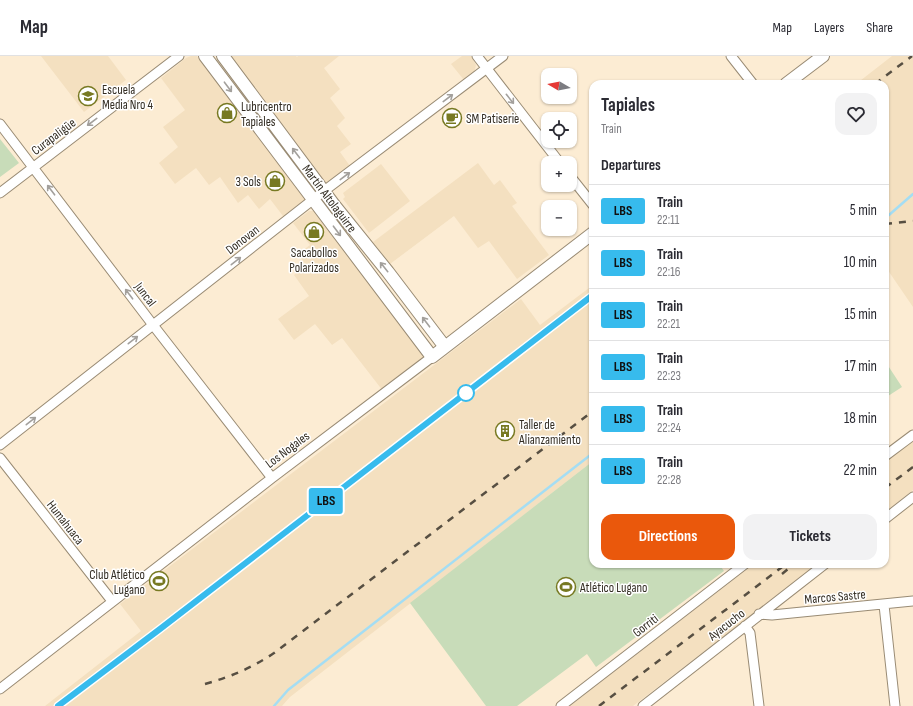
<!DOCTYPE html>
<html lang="en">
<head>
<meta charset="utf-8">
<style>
	:root { --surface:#fff; --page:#f2f2f3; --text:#2b2b33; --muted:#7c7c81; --line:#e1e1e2; --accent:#ea580c }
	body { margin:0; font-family:"Sofia Sans Condensed",sans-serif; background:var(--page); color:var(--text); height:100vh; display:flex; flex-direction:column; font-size:15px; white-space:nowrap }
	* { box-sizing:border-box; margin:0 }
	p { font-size:13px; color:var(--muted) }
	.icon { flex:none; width:22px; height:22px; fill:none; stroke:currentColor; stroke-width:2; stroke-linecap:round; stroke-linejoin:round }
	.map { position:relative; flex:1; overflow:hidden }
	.drawer { position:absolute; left:589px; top:24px; width:300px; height:488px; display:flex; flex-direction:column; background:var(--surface); border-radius:12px; box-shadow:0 1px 3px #0004 }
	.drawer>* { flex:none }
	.badge { padding:0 8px; border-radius:3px; font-size:14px; line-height:26px }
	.needle { width:26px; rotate:280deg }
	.buttons { position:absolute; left:541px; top:12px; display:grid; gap:8px }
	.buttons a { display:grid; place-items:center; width:36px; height:36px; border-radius:8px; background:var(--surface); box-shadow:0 1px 3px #0004; font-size:20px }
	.map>.badge { position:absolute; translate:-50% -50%; box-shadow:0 0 0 2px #fff }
	h2 { padding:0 12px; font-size:15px; line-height:36px }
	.round { display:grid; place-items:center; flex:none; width:42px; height:42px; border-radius:12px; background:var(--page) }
	.headline { display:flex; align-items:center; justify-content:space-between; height:68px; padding:0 12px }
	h1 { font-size:19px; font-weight:700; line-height:30px }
	.action { display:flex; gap:8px; margin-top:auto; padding:8px 12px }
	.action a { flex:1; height:46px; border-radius:12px; background:var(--accent); color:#fff; font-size:16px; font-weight:700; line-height:46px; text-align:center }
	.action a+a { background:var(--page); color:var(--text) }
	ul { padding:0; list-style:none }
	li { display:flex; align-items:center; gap:12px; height:52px; padding:0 12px; border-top:1px solid var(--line) }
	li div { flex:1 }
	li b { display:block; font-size:15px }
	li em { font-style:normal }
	li .badge { min-width:44px; font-weight:700; text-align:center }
	header { display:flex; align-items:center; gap:24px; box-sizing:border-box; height:56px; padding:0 20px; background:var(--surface); border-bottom:1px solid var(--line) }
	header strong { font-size:19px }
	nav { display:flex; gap:22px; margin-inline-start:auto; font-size:14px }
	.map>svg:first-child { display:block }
</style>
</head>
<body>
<header>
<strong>Map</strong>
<nav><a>Map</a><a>Layers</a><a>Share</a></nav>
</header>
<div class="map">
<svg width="913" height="650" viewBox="0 0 913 650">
	<rect width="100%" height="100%" fill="#fcecd3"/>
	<!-- built -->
	<path fill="#f4e0c0" d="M41,0H108L126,24L84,56Z
		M191,0H197L199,3L305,140V146L286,164L270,143L259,153L248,139L238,147L220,121L209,129L196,112L175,128L159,107L178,91L163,71L185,54L161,22L186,2Z
		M226,0H296L297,1L298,0H339L324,12L340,33L330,42L345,62L337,70L351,88L340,96L350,110L328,127H325Z
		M462,0H471L476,9L474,17L464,24L451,8Z
		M892,0H913V251L885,210V28H856Z
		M478,107L494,129L500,124L517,147L512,150L549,199L517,223L489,185L478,192L454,160L390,208L373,186Z
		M381,108L410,145L369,177L343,143L345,141L343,137Z
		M309,155H315L424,295L425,302L383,335L342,282L332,289L315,268L294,284L278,263L309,240L294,219L306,209L298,198L310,189L293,167Z
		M593,229V405L290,641L282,650H45L141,575L120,548L521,243L540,269Z
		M913,385V434L885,456V406Z
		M754,508H817L633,650H570Z"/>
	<!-- green -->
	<path fill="#c8dcb9" d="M0,83L19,107L0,121Z
		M885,305L902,331L885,342Z
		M593,405V508H719L724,515L596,611L587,598L517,650H486L410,547Z"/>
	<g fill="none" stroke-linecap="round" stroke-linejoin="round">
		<!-- stream -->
		<path stroke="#a4ddf3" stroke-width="2.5" d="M889,159L913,138
			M274,650L288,634L593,397"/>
		<defs>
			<path id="street" d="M477,0L560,107
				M731,0L753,28
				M0,68L153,269L272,422
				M570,120L593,149
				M0,137L179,0
				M0,389L324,135L503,0
				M885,400L913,379
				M0,402L112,545
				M885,463L913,441
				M884,549L895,650
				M759,558L772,559L913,545
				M745,570L750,577L759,650
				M0,633L272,422L432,301
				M561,650L745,508
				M643,650L825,508"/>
			<path id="secondary" d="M205,0L432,301L593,177
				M223,0L334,149L388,216L445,291
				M786,28L823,0"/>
		</defs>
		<!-- street casing -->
		<use href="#street" stroke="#998b74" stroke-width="11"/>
		<!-- secondary casing -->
		<use href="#secondary" stroke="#998b74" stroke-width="14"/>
		<!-- street -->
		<use href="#street" stroke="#fff" stroke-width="9"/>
		<!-- secondary -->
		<use href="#secondary" stroke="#fff" stroke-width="12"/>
		<!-- rail -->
		<path stroke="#574f42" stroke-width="2.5" stroke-dasharray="7 7" stroke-linecap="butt" d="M875,28L912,0
			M885,168L913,165
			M885,432L913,411
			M782,518L794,508
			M205,628C230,621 252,612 274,597L593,355
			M58,650L148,582L593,239
			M599,650L786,508"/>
	</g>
	<!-- one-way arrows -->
	<defs><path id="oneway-shaft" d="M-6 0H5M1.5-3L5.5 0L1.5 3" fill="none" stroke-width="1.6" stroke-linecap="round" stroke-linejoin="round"/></defs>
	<g stroke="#a3a09c">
		<use href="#oneway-shaft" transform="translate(228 31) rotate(53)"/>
		<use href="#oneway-shaft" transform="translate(448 42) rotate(-37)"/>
		<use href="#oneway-shaft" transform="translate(510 43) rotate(52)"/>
		<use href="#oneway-shaft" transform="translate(92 66) rotate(143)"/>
		<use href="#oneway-shaft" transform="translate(296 97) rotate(-127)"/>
		<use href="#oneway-shaft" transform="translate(345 120) rotate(-37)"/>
		<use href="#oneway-shaft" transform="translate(51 134) rotate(-127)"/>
		<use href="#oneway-shaft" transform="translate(337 175) rotate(53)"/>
		<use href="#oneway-shaft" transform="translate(236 205) rotate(-38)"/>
		<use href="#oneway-shaft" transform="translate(384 211) rotate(-129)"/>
		<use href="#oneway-shaft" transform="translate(129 238) rotate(-127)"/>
		<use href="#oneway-shaft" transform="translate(426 266) rotate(-127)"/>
		<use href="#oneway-shaft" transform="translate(133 284) rotate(-38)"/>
		<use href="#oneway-shaft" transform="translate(31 365) rotate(-38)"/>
	</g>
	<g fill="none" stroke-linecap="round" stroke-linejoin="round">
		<defs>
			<path id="line" d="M58,650L160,573L593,239"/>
		</defs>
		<!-- line casing -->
		<use href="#line" stroke="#fff" stroke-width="9"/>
		<!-- line -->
		<use href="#line" stroke="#37bbed" stroke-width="6"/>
	</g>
	<!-- icons -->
	<defs>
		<symbol id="school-ring" viewBox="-11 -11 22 22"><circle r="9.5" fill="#fff" stroke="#777922" stroke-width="1.5"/><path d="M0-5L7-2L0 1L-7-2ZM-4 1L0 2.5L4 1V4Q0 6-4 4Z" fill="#777922"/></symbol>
		<symbol id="shop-ring" viewBox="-11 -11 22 22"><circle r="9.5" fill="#fff" stroke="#777922" stroke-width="1.5"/><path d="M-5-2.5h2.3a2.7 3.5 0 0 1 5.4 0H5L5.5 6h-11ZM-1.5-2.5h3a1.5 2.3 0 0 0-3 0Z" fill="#777922"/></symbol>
		<symbol id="cafe-ring" viewBox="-11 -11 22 22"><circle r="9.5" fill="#fff" stroke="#777922" stroke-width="1.5"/><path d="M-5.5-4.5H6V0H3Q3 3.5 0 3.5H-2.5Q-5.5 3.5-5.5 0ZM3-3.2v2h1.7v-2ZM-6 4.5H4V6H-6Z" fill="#777922"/></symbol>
		<symbol id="building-ring" viewBox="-11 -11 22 22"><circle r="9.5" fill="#fff" stroke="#777922" stroke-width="1.5"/><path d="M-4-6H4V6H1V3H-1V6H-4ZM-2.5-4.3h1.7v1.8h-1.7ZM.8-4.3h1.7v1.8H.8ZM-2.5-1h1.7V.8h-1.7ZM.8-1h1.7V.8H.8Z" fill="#777922"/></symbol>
		<symbol id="stadium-ring" viewBox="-11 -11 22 22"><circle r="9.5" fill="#fff" stroke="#777922" stroke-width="1.5"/><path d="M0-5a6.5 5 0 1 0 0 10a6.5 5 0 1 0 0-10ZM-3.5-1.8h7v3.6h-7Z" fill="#777922"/></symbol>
	</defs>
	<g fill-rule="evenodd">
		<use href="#school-ring" x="77" y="29" width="22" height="22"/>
		<use href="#shop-ring" x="216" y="46" width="22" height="22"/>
		<use href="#cafe-ring" x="441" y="51" width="22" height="22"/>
		<use href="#shop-ring" x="264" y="114" width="22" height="22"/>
		<use href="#shop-ring" x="303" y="165" width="22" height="22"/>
		<use href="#building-ring" x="494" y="364" width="22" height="22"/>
		<use href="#stadium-ring" x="148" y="514" width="22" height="22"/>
		<use href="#stadium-ring" x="555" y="520" width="22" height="22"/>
	</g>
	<!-- markers -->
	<circle fill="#fff" stroke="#37bbed" stroke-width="2" cx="466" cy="337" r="8"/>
	<g text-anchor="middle" stroke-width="3" stroke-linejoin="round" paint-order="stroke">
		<!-- poi labels -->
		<g font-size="13" fill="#332d23" stroke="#fff" text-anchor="start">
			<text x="102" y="38">Escuela<tspan x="102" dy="15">Media Nro 4</tspan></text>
			<text x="241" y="55">Lubricentro<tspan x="241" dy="15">Tapiales</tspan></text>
			<text x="466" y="67">SM Patiserie</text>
			<text x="261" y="130" text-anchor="end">3 Sols</text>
			<text x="314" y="201" text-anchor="middle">Sacabollos<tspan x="314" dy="15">Polarizados</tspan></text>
			<text x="519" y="373">Taller de<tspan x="519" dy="15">Alianzamiento</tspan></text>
			<text x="145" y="523" text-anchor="end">Club Atlético<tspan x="145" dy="15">Lugano</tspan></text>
			<text x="580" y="536">Atlético Lugano</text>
		</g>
		<!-- street labels -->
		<g font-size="13" fill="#332d23" stroke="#fff">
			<text transform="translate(53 80) rotate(-37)" y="5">Curapaligüe</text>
			<text transform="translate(330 142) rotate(53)" y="5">Martín Altolaguirre</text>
			<text transform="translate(242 183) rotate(-38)" y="5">Donovan</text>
			<text transform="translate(146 238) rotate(53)" y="5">Juncal</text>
			<text transform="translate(287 393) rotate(-37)" y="5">Los Nogales</text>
			<text transform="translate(66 466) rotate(52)" y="5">Humahuaca</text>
			<text transform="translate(835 540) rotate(-5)" y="5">Marcos Sastre</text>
			<text transform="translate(726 568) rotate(-38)" y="5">Ayacucho</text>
			<text transform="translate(645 569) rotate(-38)" y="5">Gorriti</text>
		</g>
	</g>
</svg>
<div class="buttons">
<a><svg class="needle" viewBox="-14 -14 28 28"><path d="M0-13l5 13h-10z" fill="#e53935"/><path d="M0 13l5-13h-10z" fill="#7c7c81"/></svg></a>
<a><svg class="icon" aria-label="locate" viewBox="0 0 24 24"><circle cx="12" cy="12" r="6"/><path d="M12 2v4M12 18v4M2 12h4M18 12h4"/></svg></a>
<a>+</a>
<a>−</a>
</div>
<b class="badge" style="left:326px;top:445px;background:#37bbed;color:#111">LBS</b>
<section class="drawer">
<div class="headline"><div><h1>Tapiales</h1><p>Train</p></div><a class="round"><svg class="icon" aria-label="heart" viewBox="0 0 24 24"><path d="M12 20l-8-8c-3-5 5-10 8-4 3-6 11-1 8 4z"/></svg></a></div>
<h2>Departures</h2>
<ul>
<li><span class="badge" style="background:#37bbed;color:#111">LBS</span><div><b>Train</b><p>22:11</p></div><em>5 min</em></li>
<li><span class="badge" style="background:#37bbed;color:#111">LBS</span><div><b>Train</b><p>22:16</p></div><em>10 min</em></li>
<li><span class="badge" style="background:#37bbed;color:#111">LBS</span><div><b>Train</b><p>22:21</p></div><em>15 min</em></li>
<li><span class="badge" style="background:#37bbed;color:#111">LBS</span><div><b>Train</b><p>22:23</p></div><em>17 min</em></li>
<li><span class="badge" style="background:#37bbed;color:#111">LBS</span><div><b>Train</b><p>22:24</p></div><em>18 min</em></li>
<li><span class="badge" style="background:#37bbed;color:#111">LBS</span><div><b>Train</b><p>22:28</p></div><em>22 min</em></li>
</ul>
<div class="action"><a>Directions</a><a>Tickets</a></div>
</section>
</div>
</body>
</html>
